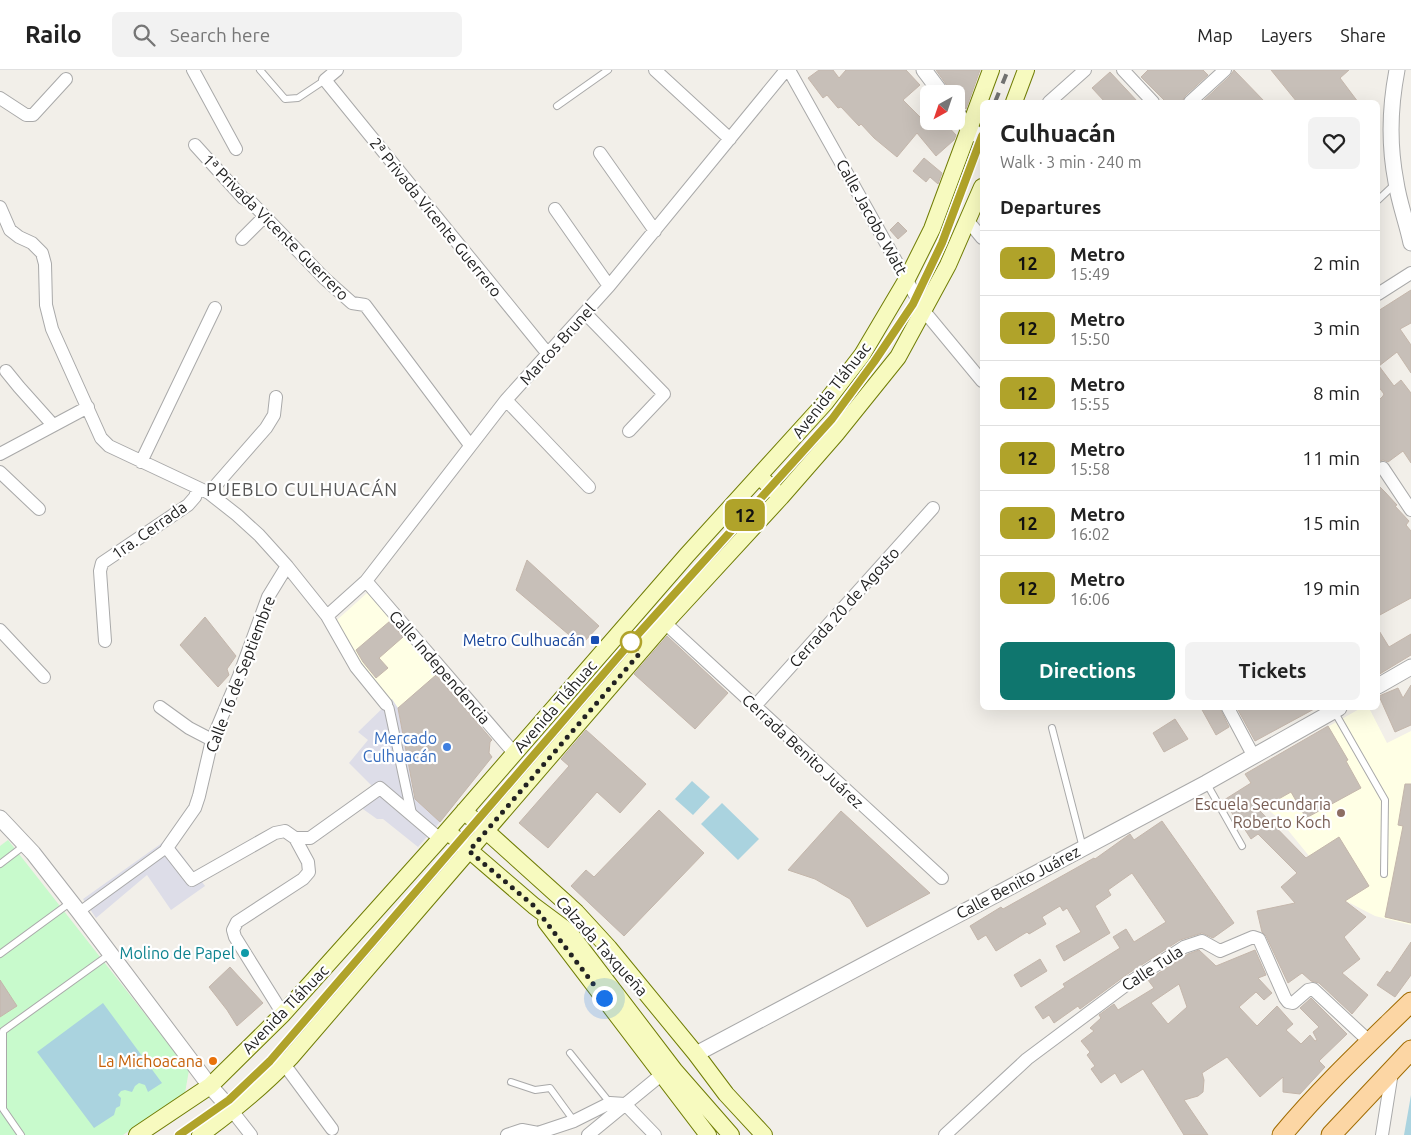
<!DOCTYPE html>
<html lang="en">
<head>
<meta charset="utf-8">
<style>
	:root { --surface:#fff; --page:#f2f2f2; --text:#222; --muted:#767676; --line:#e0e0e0; --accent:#0f766e }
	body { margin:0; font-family:Ubuntu,sans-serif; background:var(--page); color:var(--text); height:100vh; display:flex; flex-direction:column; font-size:19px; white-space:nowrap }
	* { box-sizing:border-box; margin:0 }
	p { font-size:16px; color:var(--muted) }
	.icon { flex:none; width:28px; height:28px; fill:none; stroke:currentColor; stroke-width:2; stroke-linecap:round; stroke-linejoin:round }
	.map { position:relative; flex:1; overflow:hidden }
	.side { position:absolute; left:980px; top:30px; width:400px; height:610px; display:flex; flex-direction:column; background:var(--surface); border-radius:8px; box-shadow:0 5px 20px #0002 }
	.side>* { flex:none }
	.badge { padding:0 10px; border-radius:8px; font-size:18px; line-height:32px }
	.needle { width:32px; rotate:220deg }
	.fabs { position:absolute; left:920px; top:15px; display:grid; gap:10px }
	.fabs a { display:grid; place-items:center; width:45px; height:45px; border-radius:8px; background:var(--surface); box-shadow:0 5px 20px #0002; font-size:25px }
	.you { position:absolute; width:25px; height:25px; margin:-12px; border:4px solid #fff; border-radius:50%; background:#1a73e8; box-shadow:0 0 0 8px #1a73e833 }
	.map>.badge { position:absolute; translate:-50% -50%; box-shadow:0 0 0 2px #fff }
	h2 { padding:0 20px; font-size:19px; line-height:45px }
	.round { display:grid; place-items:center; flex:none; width:52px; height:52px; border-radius:8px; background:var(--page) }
	.headline { display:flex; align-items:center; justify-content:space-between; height:85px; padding:0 20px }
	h1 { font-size:24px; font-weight:600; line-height:38px }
	.action { display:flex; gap:10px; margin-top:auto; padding:10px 20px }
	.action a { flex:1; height:58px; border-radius:8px; background:var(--accent); color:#fff; font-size:20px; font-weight:600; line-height:58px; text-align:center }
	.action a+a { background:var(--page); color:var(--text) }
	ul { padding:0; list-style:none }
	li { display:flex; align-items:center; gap:15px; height:65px; padding:0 20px; border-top:1px solid var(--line) }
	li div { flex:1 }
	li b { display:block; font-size:19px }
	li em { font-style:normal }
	li .badge { min-width:55px; font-weight:700; text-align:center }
	header { display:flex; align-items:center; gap:30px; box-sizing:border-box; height:70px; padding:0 25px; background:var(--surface); border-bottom:1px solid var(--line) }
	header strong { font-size:24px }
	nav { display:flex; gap:28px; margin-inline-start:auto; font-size:18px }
	.search { width:350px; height:45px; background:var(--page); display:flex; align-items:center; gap:12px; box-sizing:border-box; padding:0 18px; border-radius:8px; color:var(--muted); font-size:19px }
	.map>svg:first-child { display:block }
</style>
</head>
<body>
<header>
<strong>Railo</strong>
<div class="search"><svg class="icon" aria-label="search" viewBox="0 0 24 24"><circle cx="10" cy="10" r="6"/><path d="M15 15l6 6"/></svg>Search here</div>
<nav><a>Map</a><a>Layers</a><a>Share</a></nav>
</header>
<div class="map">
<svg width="1411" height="1065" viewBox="0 0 1411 1065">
	<rect width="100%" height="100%" fill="#f2efe9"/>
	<!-- education -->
	<path fill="#ffffe5" d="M367,523L438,603L398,638L358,591L337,550Z
		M1361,638H1369L1387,673L1411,661V855L1375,846L1346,831L1278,748L1265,737L1245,704Z"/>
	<!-- park -->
	<path fill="#c8facc" d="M8,770L189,1000L185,1023L123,1065H0V776Z"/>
	<!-- plaza -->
	<path fill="#dddde8" d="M392,629L398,638L414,728L440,752L418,777L383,749H377L353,732L374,718L349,693L368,670L358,662Z
		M169,768L205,816L171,840L147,805L96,848L83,829Z"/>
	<!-- water -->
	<path fill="#aad3df" d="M692,711L710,727L693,745L675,729Z
		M722,733L759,769L738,790L701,754Z
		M103,933L162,1013L148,1022L145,1015L139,1013L135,1016L132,1022L125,1020L121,1021L118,1025L121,1028L120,1036L116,1038L114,1045L94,1058L37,982Z
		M1411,1025V1065H1404Z"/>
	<!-- building -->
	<path fill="#c7bfb8" stroke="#c4b6ab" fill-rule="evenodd" d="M819,0H833L839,8L846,0H906L920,15L903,30L924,51H943L956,65L954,70L936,86L917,63L897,87L874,68L861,54L859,56L841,37L838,38L827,25L823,28L808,8Z
		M936,0H980L966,39L956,28V24H953Z
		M1148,0H1203L1208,5L1185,26L1182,32H1166L1141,7Z
		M1234,0L1265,32H1202L1230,6Z
		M1271,0H1349L1340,8L1358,32H1297Z
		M1110,2L1138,32H1105L1092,18Z
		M924,88L942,103L938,114L930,107L926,112L913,101Z
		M898,152L907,161L898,169L890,160Z
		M1411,220V253L1400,259L1411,275V303L1397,282L1379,296L1394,316L1401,310L1411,323V393L1403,381L1388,392L1383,390L1378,392V331L1383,326L1384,324L1378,316V241Z
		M1378,415L1385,422L1397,435L1395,436L1409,451L1406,455L1411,461V528L1378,546Z
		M527,490L599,556L581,575L516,520Z
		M205,547L236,586L227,599L229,605L218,617L180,575Z
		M390,551L403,567L379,588L388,598L376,608L363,592L356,580Z
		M1378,559L1389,577L1411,564V585L1378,605Z
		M667,566L728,623L695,659L634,604Z
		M436,605L492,670L490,672L489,683L492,687L440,752L415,729L398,638Z
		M1411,615V655L1395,662L1379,626L1398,618L1403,628Z
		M1201,638H1220L1229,657L1216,665Z
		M1237,638H1316L1255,671Z
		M1175,649L1188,669L1164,682L1153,663Z
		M1328,656L1348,690L1346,691L1361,718L1306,748L1291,722L1259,740L1306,788L1339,767L1369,816L1345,831L1366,847L1344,867L1360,889L1342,903L1368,925L1352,944L1319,913L1311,911L1302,903L1288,913L1266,866L1262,862L1257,841L1295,833L1281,817L1297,803L1258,764L1251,769L1240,752L1238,753L1224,730L1251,713L1245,704Z
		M586,660L646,714L620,743L597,722L548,778L519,753L569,696L561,689Z
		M1405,714H1411V853L1385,847L1403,756L1398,755Z
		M659,740L704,783L624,866L571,816L586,800L594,807Z
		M841,741L930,823L867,857L850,829L815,809L788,800Z
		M1162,751L1234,853L1213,868L1202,863L1180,870L1126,905L1080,939L1078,936L1054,953L1049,945L1043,949L1035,937L1065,917L1063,914L1120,878L1113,867L1126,859L1134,872L1166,852L1132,803L1108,820L1111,825L1095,836L1110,863L1064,891L1056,876L1081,862L1067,838L1063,841L1060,836L1042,847L1046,854L1029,864L1027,862L996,881L986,865L978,870L970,856L1001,837L1003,839L1094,788L1095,789L1130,764L1134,770Z
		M1411,872V905L1395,927L1377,915L1387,901L1390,903Z
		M1199,880L1216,896L1255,880L1266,905L1258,908L1272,923L1264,930L1256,922L1239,937L1257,956L1277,936L1293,954L1286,960L1301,974L1310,965L1315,971L1317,970L1313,962L1319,957L1300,938L1311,928L1347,964L1319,991L1325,997L1300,1024L1283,1022V1007L1260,1027L1227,987L1202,1003L1204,1010L1203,1022L1198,1026L1184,1030L1208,1065H1184L1143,999L1121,1013L1115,1003L1101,1013L1091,999L1095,996L1087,985L1090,982L1081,971L1094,961L1090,958L1101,948L1099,945L1114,934L1118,940L1154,918L1148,910L1188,884ZM1179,914L1187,937L1168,954L1151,933Z
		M1040,889L1047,901L1021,917L1014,905Z
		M230,897L263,933L237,956L227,940L209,917Z
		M0,910L17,936L0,947Z"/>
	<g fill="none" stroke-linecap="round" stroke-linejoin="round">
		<defs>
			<path id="service" d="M260,0L285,29L298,28L325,10
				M557,36L608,0
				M1378,130L1395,114
				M1334,641L1385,730L1384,804
				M1052,658L1083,778
				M1207,714L1242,776
				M0,794L25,775
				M0,884L71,832
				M570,983L610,1033
				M511,1012L535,1020L550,1018L574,1051
				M21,1065L3,1039V961L110,884"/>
			<path id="pedestrian" d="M386,634L389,638L412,746
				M79,842L167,778"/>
			<path id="minor" d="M193,0L236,79
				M337,0L325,10L548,284
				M655,0L730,69
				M789,0L924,241L982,311
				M1123,0L1153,32
				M0,28L26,45H33L66,9
				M1049,32L1085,0
				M1190,32L1225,0
				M195,75L243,128L252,133L324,208L352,233L365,235L470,375
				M600,83L655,161
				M0,137L10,160L19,167L32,173L42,183L45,194L46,235L52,259L101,368L109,376L209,423L237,445L259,465L287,496L327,546L356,597L386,634
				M555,139L609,216
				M968,151L982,168
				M242,169L265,146
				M1378,224L1411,203
				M585,243L664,324L629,361
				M6,301L19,317L53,355
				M506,330L589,417
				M0,384L88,337
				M141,392L215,238
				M1383,398L1411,440
				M0,402L39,439
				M209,423L266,358L274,345L276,327
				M287,496L268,527L239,606L212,670L199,726L195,738L167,778L192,810L275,763L285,761L295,768H310L380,718L440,769
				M366,511L514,683
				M327,546L366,511L506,330L609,216L786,0
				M665,553L942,808
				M0,560L44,607
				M105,571L100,501L102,493L188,435L195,427L198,418
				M755,636L933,438
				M160,637L189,658L212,670
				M1228,638L1253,685
				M283,944L235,867L233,860L237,852L303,809L309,802L308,792L295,768
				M284,994L332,1059
				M233,1042L251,1065
				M507,1065L522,1060L538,1063L574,1051L610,1033L625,1034L655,1065
				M588,1065L661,1005
				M945,1065L1027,989L1130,912L1184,877L1202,871L1220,881L1253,867L1259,869L1285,928L1288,932L1293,933L1308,920L1313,919L1370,972
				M1382,1065L1392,1002"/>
			<path id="tertiary" d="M924,0L942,24
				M1397,0C1390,36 1389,76 1396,112C1399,133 1407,153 1411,173
				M956,42L969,59L982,68
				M1378,616L1411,597
				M0,748L33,783L79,842L210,1016L233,1042
				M696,984L1206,713L1339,638"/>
			<path id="secondary" d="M1014,32L1026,0
				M759,406L781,427
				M464,741L576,842L609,878L696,984L726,1024L764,1065
				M447,761L534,836L569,862L675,1001L731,1065
				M546,852L708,1065
				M137,1065L210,1016L283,944L440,769L687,485L825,333L862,285L907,209L932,159L991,0
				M200,1065C233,1041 263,1017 291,987L665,553L781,427L836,364L898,287L948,195L982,117"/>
			<path id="primary" d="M1282,1065C1321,1018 1367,975 1411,932
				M1331,1065L1411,980"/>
		</defs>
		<!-- service casing -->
		<use href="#service" stroke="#a9a9a9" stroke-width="8"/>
		<!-- pedestrian casing -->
		<use href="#pedestrian" stroke="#a9a9a9" stroke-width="11"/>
		<!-- minor casing -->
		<use href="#minor" stroke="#a9a9a9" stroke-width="14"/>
		<!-- tertiary casing -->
		<use href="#tertiary" stroke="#a9a9a9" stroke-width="17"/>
		<!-- secondary casing -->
		<use href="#secondary" stroke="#707d05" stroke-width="18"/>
		<!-- primary casing -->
		<use href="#primary" stroke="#a06b00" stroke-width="21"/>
		<!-- service -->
		<use href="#service" stroke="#fff" stroke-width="6"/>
		<!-- pedestrian -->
		<use href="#pedestrian" stroke="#fff" stroke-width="9"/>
		<!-- minor -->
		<use href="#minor" stroke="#fff" stroke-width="12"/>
		<!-- tertiary -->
		<use href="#tertiary" stroke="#fff" stroke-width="15"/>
		<!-- secondary -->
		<use href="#secondary" stroke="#f7fabf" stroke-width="16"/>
		<!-- primary -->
		<use href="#primary" stroke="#fcd6a4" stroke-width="19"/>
		<!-- rail -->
		<path stroke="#707070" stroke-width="4" stroke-dasharray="10 10" stroke-linecap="butt" d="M995,32L1008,0
			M179,1065L229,1030L270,991L631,572L832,349L874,292L913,234L942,173L982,66"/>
	</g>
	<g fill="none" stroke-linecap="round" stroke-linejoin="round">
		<defs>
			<path id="line" d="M179,1065L229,1030L270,991L631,572L832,349L874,292L913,234L942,173L982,66"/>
		</defs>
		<!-- line casing -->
		<use href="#line" stroke="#fff" stroke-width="11"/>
		<!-- line -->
		<use href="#line" stroke="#b0a32a" stroke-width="8"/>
		<!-- walk -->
		<path stroke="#222" stroke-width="5" stroke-dasharray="0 9" d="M604,928L534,836L469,781L640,583L631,572"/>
	</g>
	<!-- markers -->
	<rect fill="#1a4fb4" stroke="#fff" stroke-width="2" x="590" y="565" width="10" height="10" rx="2.5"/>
	<circle fill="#fff" stroke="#b0a32a" stroke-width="2.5" cx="631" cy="572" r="10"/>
	<circle fill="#3f7fe0" stroke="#fff" stroke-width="2" cx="447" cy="677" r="5"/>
	<circle fill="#8d6e63" stroke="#fff" stroke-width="2" cx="1341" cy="743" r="5"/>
	<circle fill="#0f9aa8" stroke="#fff" stroke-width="2" cx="245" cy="883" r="5"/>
	<circle fill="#e8710a" stroke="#fff" stroke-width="2" cx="213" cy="991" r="5"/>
	<g text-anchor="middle" stroke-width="4.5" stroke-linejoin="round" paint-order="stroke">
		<!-- street labels -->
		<g font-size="16" fill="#222" stroke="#fff">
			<text transform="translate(436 147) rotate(51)" y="6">2ª Privada Vicente Guerrero</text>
			<text transform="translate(872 147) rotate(61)" y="6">Calle Jacobo Watt</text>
			<text transform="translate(276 157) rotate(45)" y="6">1ª Privada Vicente Guerrero</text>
			<text transform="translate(557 274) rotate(-48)" y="6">Marcos Brunel</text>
			<text transform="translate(831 320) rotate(-52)" y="6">Avenida Tláhuac</text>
			<text transform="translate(149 460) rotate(-35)" y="6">1ra. Cerrada</text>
			<text transform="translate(844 537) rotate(-48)" y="6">Cerrada 20 de Agosto</text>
			<text transform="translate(440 597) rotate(49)" y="6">Calle Independencia</text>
			<text transform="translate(240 604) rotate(-69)" y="6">Calle 16 de Septiembre</text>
			<text transform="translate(555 636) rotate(-49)" y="6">Avenida Tláhuac</text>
			<text transform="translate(803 681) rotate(43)" y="6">Cerrada Benito Juárez</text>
			<text transform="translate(1018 812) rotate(-28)" y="6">Calle Benito Juárez</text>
			<text transform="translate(602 876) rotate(48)" y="6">Calzada Taxqueña</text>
			<text transform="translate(1152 898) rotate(-33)" y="6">Calle Tula</text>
			<text transform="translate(285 939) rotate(-46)" y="6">Avenida Tláhuac</text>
		</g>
		<!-- transit labels -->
		<g font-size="16" fill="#164399" stroke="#fff" text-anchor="end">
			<text x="585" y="576">Metro Culhuacán</text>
		</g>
		<!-- shop labels -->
		<g font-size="16" fill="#366cbe" stroke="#fff" text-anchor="end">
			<text x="437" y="674">Mercado<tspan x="437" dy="18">Culhuacán</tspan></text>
		</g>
		<!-- education labels -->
		<g font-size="16" fill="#785e54" stroke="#fff" text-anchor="end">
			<text x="1331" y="740">Escuela Secundaria<tspan x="1331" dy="18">Roberto Koch</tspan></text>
		</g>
		<!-- culture labels -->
		<g font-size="16" fill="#0d838f" stroke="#fff" text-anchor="end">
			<text x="235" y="889">Molino de Papel</text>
		</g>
		<!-- food labels -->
		<g font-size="16" fill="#c56008" stroke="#fff" text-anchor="end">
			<text x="203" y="997">La Michoacana</text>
		</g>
		<!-- neighbourhood labels -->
		<g font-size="18" letter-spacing="1" fill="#555" stroke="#fff">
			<text x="302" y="426">PUEBLO CULHUACÁN</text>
		</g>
	</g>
</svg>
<div class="fabs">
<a><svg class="needle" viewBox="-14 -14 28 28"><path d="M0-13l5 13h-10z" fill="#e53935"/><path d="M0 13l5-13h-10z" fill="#767676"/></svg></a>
</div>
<div class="you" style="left:604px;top:928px"></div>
<b class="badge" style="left:745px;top:445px;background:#b0a32a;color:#111">12</b>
<section class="side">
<div class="headline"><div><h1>Culhuacán</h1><p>Walk · 3 min · 240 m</p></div><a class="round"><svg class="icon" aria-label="heart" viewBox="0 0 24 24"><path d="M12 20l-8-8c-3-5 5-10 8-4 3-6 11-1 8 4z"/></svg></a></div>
<h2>Departures</h2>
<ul>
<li><span class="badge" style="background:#b0a32a;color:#111">12</span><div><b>Metro</b><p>15:49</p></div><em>2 min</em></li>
<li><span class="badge" style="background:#b0a32a;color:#111">12</span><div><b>Metro</b><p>15:50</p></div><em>3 min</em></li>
<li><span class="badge" style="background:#b0a32a;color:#111">12</span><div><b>Metro</b><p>15:55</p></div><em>8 min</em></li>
<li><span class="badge" style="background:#b0a32a;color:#111">12</span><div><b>Metro</b><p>15:58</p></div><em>11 min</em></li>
<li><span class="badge" style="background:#b0a32a;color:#111">12</span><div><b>Metro</b><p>16:02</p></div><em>15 min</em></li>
<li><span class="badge" style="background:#b0a32a;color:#111">12</span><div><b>Metro</b><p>16:06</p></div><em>19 min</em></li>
</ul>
<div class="action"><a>Directions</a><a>Tickets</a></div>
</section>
</div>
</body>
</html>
